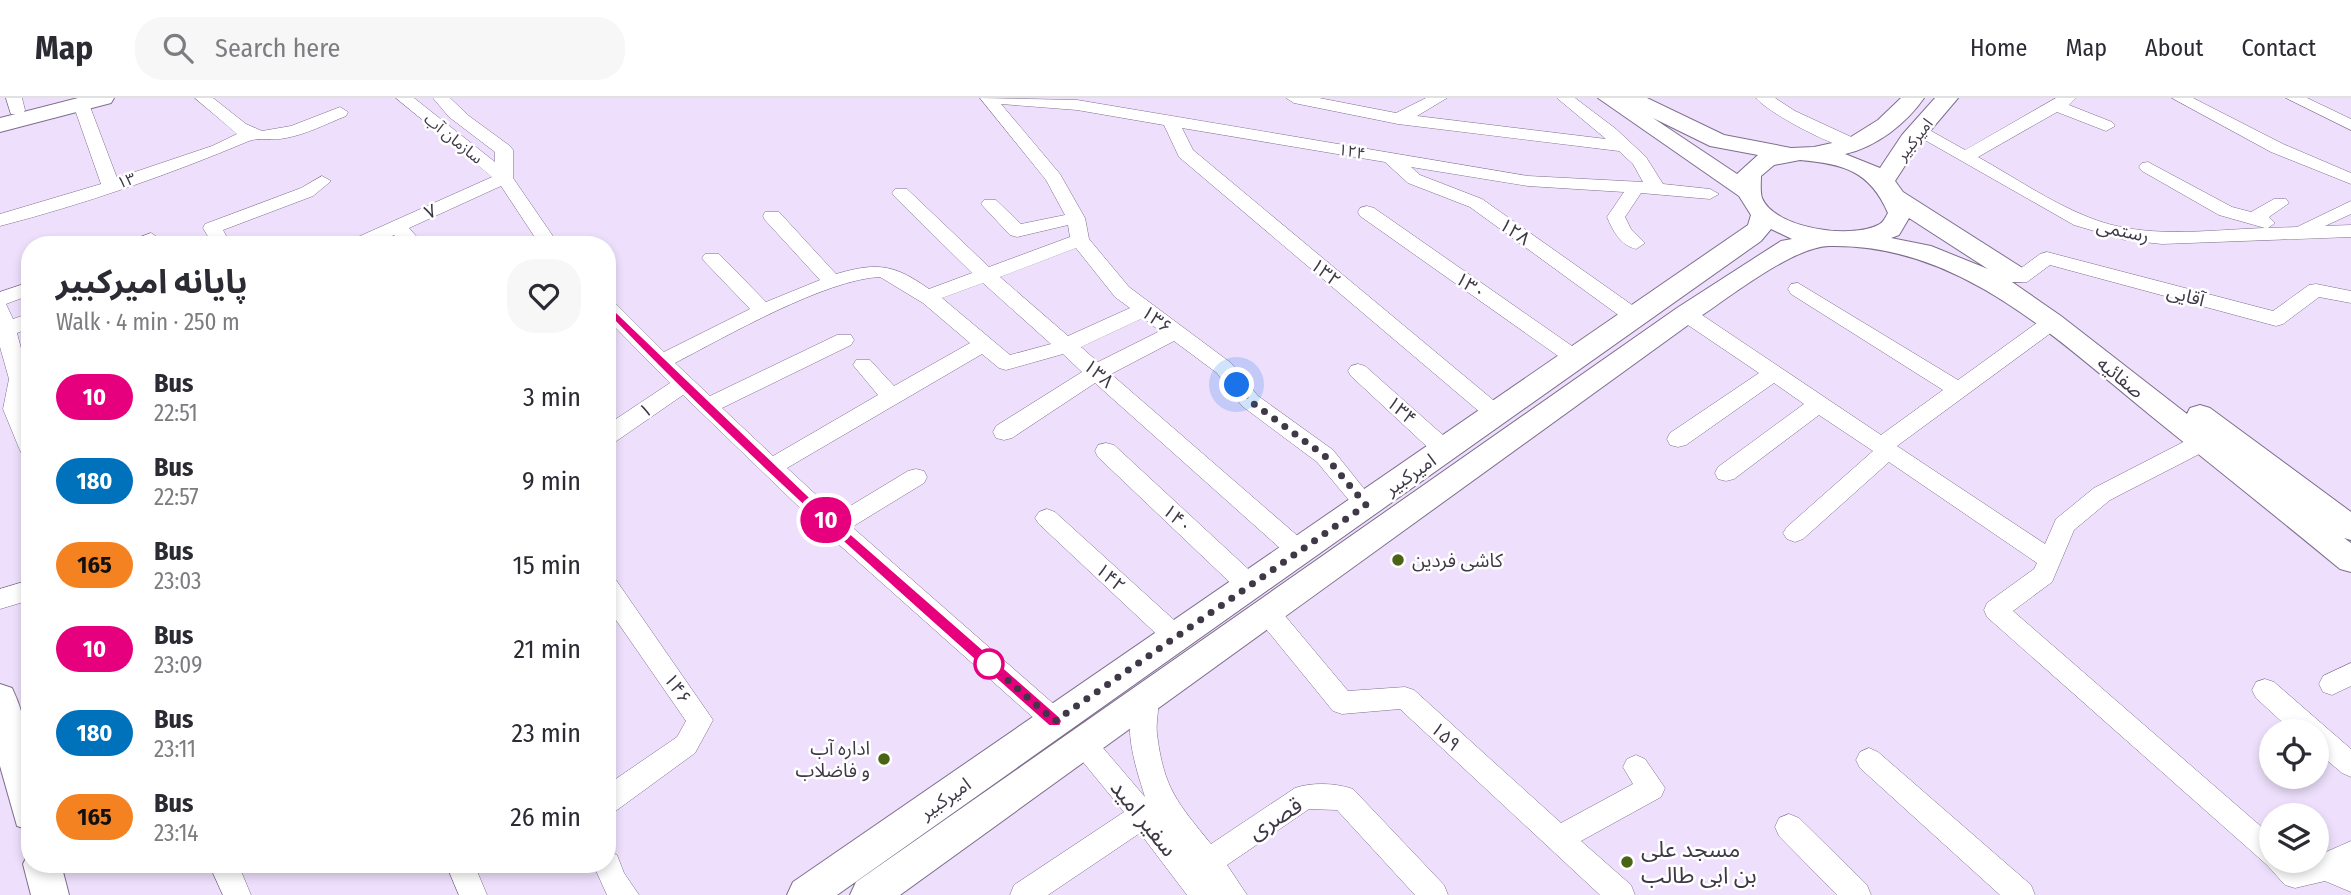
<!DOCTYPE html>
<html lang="en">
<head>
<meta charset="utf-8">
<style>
	:root { --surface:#fff; --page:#f7f7f7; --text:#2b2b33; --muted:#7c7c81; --line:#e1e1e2 }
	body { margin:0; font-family:"Fira Sans Condensed","Noto Sans Arabic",sans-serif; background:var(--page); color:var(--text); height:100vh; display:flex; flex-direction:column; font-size:26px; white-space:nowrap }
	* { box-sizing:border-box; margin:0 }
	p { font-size:23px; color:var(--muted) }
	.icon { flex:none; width:38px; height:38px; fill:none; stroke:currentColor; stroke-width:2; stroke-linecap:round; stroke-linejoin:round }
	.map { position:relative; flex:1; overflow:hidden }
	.sheet { position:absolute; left:21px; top:138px; width:595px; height:637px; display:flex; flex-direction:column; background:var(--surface); border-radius:28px; box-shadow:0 4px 10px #0003 }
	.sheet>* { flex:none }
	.badge { padding:0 14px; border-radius:23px; font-size:24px; line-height:46px }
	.buttons { position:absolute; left:2259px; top:621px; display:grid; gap:14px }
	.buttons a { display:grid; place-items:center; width:70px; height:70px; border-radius:50%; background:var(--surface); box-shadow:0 4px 10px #0003; font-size:35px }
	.you { position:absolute; width:35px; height:35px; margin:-18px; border:5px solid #fff; border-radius:50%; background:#1a73e8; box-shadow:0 0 0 10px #1a73e833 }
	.map>.badge { position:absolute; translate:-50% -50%; box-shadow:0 0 0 4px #fff }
	.round { display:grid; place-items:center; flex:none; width:74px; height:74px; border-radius:28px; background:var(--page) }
	.head { display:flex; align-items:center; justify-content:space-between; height:119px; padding:0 35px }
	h1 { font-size:33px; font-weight:700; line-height:52px }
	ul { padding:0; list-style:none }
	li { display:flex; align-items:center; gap:21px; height:84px; padding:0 35px }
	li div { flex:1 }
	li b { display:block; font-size:26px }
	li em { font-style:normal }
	li .badge { min-width:77px; font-weight:700; text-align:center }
	header { display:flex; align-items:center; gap:42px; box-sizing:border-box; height:98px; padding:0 35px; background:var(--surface); border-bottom:2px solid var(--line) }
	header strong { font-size:33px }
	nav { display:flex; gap:38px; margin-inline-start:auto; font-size:24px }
	.search { width:490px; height:63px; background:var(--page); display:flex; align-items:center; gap:18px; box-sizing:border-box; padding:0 24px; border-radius:28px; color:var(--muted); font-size:26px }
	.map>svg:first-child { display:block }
</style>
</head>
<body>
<header>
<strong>Map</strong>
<div class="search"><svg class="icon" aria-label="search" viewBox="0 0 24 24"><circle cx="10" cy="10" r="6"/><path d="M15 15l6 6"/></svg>Search here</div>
<nav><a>Home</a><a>Map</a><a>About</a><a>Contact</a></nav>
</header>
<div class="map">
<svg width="2351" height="797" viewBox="0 0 2351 797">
	<rect width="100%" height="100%" fill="#eee0fc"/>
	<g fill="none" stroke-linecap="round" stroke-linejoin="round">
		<defs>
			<path id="minor" d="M6,0H22L25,12L23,16H11Z
				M195,0H213L246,26L262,33L291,28L340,9L348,14L346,18C326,26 307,36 286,40C274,43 259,39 249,43C168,77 85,106 0,128V116L101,86L73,6L75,2L81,1L89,6L117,80L212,48L237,36Z
				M396,0H414L495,64V54L449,19L433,0H450L469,18L510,48L513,52V80L559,147H540L501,88L409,130L424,147H404L394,137L372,147H347L349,143L492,79Z
				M980,0L1077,2L1528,78L1643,84L1633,66L1619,53L1398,26L1294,5L1286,0H1319L1396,15L1426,0H1447L1417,18L1606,41L1557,0H1575L1616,31L1646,59L1663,86L1710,91L1719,96L1710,101L1641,95L1625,119L1631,131L1645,145L1636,151C1620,147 1613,133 1607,119L1624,94L1528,88L1411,69L1420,77L1482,101L1642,214L1645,219L1642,224H1628L1470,109L1408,85L1385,64L1182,30L1193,52L1504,311L1507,316L1504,321L1496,324L1488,321L1179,59L1164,27L1077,12L1001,6L1060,76L1085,120L1089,141L1129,189L1231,265L1258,298L1333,352L1377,407L1374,413L1366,416L1358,413L1317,364L1242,308L1217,275L1174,243L1111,276L1307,446L1311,453L1307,460L1299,462L1291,460L1095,285L1012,340L1004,342L996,340L993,334L996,328L1082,274L1063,256L1006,272L999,270L982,256L787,370L837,416L908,373L916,371L924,373L927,379L924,385L852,429L1064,615L1068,623L1064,631L1055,634L1046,631L826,435L683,297L615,344L607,346V327L670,285L607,221V203L614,204L664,254L750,211L705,164L702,160L705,156H719L766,204L820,182L765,122L763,118L765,114H779L836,176C877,164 894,166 929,191L972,175L895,99L892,95L895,91H907L989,169L1070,139L1068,127L1017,139L1010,137L981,106L984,102H996L1021,126L1065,117L1046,82ZM1076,150L1115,199L1130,210L1068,238L1000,179ZM880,179L923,205L970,245L894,288L870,262H856L853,267L878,297L773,358L722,310L851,247L854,242L851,237H837L710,298L675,265C725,239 826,181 880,179ZM983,185L1051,246L1010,257L942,200ZM1143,220L1160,233L1098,264L1081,249Z
				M1756,0H1775L1795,13L1860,43L1863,47L1860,51C1842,55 1768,15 1756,0Z
				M2056,0H2076L2069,7L2112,24L2115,28L2106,33L2057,14L1978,59C2014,79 2050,104 2088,119C2143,142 2206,132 2265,130L2219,117L2142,73L2139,69L2142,65L2148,64L2232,109L2251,114L2274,101H2286L2289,105L2269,119L2275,125L2268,130L2297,129L2351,103V116L2325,128L2351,127V139L2162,146L2125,142L2074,127L1909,33L1918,28L1924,29L1965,52Z
				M2172,0H2193L2283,46L2351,75V86L2271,54Z
				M2286,0H2307L2351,21V32Z
				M322,78L331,83L313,98L223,132L231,147H213L203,130L205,126L301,90Z
				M1367,108L1374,110L1582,255L1585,260L1582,265H1568L1360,118L1358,114L1360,110Z
				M151,135L160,141L158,145L128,147L130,143Z
				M2047,154L2273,213L2309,187L2316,186L2351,193V205L2319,199L2283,226L2276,228L2050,167L2027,184H2013L2010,180L2013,176L2040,156Z
				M30,184V197L6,206L13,221L30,215V230L17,235L29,281L25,311L30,323V358L22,356L19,350L3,311L9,281L0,249V194Z
				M1798,185L1958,282L2045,219H2059L2062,224L2059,229L1897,348L2045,446L2056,421L2094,390L2195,338L2203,336L2211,338L2214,344L2211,350L2110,402L2074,432L2052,484L2013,513L2272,738V763H2317V758L2351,743V794L2325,783L2295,790L2285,787L2267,767L1987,519L1984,512L1987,505L2034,471L2037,465L1889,364L1803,441L1795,444L1787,441L1783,435L1787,429L1873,353L1819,317L1734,381L1726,383L1718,381L1715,375L1718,369L1804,306L1774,285L1686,347L1678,349L1670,347L1667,341L1670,335L1759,275L1679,221L1676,216L1679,211H1693L1881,337L1943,292L1791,196L1788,191L1791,186Z
				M1358,266L1365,268L1453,346L1456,352L1453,358L1445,360L1437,358L1351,278L1348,273L1351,268Z
				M1106,345L1114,347L1259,481L1262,488L1259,495L1250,498L1241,495L1098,359L1095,353L1098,347Z
				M1047,411L1055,414L1185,532L1188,539L1185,546L1176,549L1167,546L1039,426L1035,420L1039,414Z
				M607,479L616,482L713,622L695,655L617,712L607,715V687L677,639L686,623L607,509Z
				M30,482V502L0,511V491Z
				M1267,504L1276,507L1348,593L1405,589L1414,592L1561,725L1633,686L1623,669L1627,661L1636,657L1645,661L1665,690L1661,699L1581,743L1631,787L1635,797H1600L1400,611L1342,616L1333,613L1258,521L1255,514L1258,507Z
				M2351,565V588L2332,597L2323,594L2319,586L2323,578Z
				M2265,581L2274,584L2351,651V679L2342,675L2317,654V634H2293L2256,600L2252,592L2256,584Z
				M1146,590L1155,593C1162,607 1155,621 1157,636C1164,691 1177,704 1211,746L1295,690C1312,684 1336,685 1353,691L1444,787L1448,797H1415L1337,712L1309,711L1227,767L1247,797H1187L1140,735L1048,797H1010L1014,787L1124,714L1074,653L1070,645L1074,637L1083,633L1092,637L1145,699C1135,667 1121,626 1137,593Z
				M1869,650L1878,654L2031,787L2035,797H2000L1860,670L1856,662L1860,654Z
				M1789,716L1799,720L1867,787L1871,797H1837L1779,738L1775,729L1779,720Z
				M607,753L617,757L624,775L639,797H607L593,766H607Z
				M209,766H238L251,797H223Z
				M446,766H474L487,797H459Z"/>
			<path id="major" d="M78,0H114L111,5L0,34V20Z
				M1598,0H1647L1724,37L1791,50L1814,49L1846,42L1878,22L1901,0H1924C1906,26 1876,49 1845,56L1880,70L1902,37L1935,0H1958L1919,46L1895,83L1903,94L2024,171L2028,177L2024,183L2012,184L2061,218L2187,316L2190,310L2200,307L2210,310L2351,414V442L2344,440L2351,445V474L2340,471C2277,419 2213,368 2150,317C2055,240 1959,145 1829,148C1792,149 1727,201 1695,222L900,797H850L856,784L1677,210L1781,143L1792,141L1771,131L1761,143L837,797H787L793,784L1748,127L1751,117L1739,98ZM1653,20L1710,48L1758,57L1737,76ZM1800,62C1844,66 1870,73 1888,115C1885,120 1883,125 1878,127C1851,141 1775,131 1762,100C1760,94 1761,84 1761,78L1774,67ZM1909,120L1988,171L1931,148L1891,140L1899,137Z
				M0,586L12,590C34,635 30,684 30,732L17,728L0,668Z
				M29,754L30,766H61L69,797H31L23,766Z"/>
		</defs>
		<!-- minor casing -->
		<use href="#minor" stroke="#7e6e8d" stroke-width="1"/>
		<!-- major casing -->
		<use href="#major" stroke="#7e6e8d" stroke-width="2"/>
		<!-- minor -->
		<use href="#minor" fill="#fff" fill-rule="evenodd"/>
		<!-- major -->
		<use href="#major" fill="#fff" fill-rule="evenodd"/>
	</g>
	<!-- line -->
	<path fill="#e6007e" stroke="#fff" stroke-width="2" d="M607,205L819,408L1060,619L1062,623L1060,628H1049C897,493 744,359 603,211L601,209Z"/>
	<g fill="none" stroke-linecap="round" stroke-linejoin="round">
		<!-- walk -->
		<path stroke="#3f3846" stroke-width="7" stroke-dasharray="0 12.6" d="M989,566L1055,623L1366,407L1325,358L1250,303L1237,287"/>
	</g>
	<!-- markers -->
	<g fill="#496415" stroke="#fff" stroke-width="2.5">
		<circle cx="1398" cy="462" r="7"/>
		<circle cx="884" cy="661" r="7"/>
		<circle cx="1627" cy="764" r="7"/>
	</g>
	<circle fill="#fff" stroke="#e6007e" stroke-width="3.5" cx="989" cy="566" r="14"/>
	<g text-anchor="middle" stroke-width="5" stroke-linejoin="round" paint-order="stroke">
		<!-- far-street labels -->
		<g font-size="16" fill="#3f3846" stroke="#fff">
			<text transform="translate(454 40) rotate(39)" y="6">سازمان آب</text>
			<text transform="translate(1914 41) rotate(-52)" y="6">امیرکبیر</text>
			<text transform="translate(1352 53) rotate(10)" y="6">۱۲۴</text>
			<text transform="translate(126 82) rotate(-19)" y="6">۱۳</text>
		</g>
		<!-- street labels -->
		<g font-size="19" fill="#3f3846" stroke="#fff">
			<text transform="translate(430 113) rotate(-24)" y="7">۷</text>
			<text transform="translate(2123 132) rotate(12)" y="7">رستمی</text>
			<text transform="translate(1515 133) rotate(35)" y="7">۱۲۸</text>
			<text transform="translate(1326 174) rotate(40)" y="7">۱۳۲</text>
			<text transform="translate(1471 187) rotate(35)" y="7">۱۳۰</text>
			<text transform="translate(2186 197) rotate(15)" y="7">آقایی</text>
			<text transform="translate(1157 221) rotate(38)" y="7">۱۳۶</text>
			<text transform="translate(1099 275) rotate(41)" y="7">۱۳۸</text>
			<text transform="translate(2121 279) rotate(39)" y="7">صفائیه</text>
			<text transform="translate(645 312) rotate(-34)" y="7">۱</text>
			<text transform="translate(1402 312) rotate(42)" y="7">۱۳۴</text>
			<text transform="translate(1410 376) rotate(-35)" y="7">امیرکبیر</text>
			<text transform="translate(1178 420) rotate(43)" y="7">۱۴۰</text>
			<text transform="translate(1111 479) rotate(43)" y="7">۱۴۲</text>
			<text transform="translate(678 590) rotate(55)" y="7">۱۴۶</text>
			<text transform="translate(1446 638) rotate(43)" y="7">۱۵۹</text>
			<text transform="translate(945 700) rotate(-35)" y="7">امیرکبیر</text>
		</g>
		<!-- poi labels -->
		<g font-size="19" fill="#3f3846" stroke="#fff" text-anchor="start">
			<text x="1412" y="469">کاشی فردین</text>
			<text x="870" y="657" text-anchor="end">اداره آب<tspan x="870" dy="22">و فاضلاب</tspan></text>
		</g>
		<!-- near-street labels -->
		<g font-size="23" fill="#3f3846" stroke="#fff">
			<text transform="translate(1144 720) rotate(51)" y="8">سفیر امید</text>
			<text transform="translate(1275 720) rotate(-32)" y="8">قصری</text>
		</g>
		<!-- near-poi labels -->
		<g font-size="23" fill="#3f3846" stroke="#fff" text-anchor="start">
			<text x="1641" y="759">مسجد علی<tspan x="1641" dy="26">بن ابی طالب</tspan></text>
		</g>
	</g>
</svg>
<div class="buttons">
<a><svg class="icon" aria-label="locate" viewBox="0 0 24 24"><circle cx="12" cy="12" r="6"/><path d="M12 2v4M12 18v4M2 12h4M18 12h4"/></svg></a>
<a><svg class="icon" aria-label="layers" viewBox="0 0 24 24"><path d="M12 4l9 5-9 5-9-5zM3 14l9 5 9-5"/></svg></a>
</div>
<div class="you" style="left:1237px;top:287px"></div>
<b class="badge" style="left:826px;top:422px;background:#e6007e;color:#fff">10</b>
<section class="sheet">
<div class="head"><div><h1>پایانه امیرکبیر</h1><p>Walk · 4 min · 250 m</p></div><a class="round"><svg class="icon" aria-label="heart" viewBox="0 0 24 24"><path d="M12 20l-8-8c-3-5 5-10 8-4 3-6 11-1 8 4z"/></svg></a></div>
<ul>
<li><span class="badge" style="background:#e6007e;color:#fff">10</span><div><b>Bus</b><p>22:51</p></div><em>3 min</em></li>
<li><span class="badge" style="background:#0072bc;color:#fff">180</span><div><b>Bus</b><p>22:57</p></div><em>9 min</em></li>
<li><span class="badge" style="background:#f58220;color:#111">165</span><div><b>Bus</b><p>23:03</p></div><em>15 min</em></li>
<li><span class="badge" style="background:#e6007e;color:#fff">10</span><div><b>Bus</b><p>23:09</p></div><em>21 min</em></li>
<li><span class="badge" style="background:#0072bc;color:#fff">180</span><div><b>Bus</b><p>23:11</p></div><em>23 min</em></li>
<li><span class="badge" style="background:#f58220;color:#111">165</span><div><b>Bus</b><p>23:14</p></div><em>26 min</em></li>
</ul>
</section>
</div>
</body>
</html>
